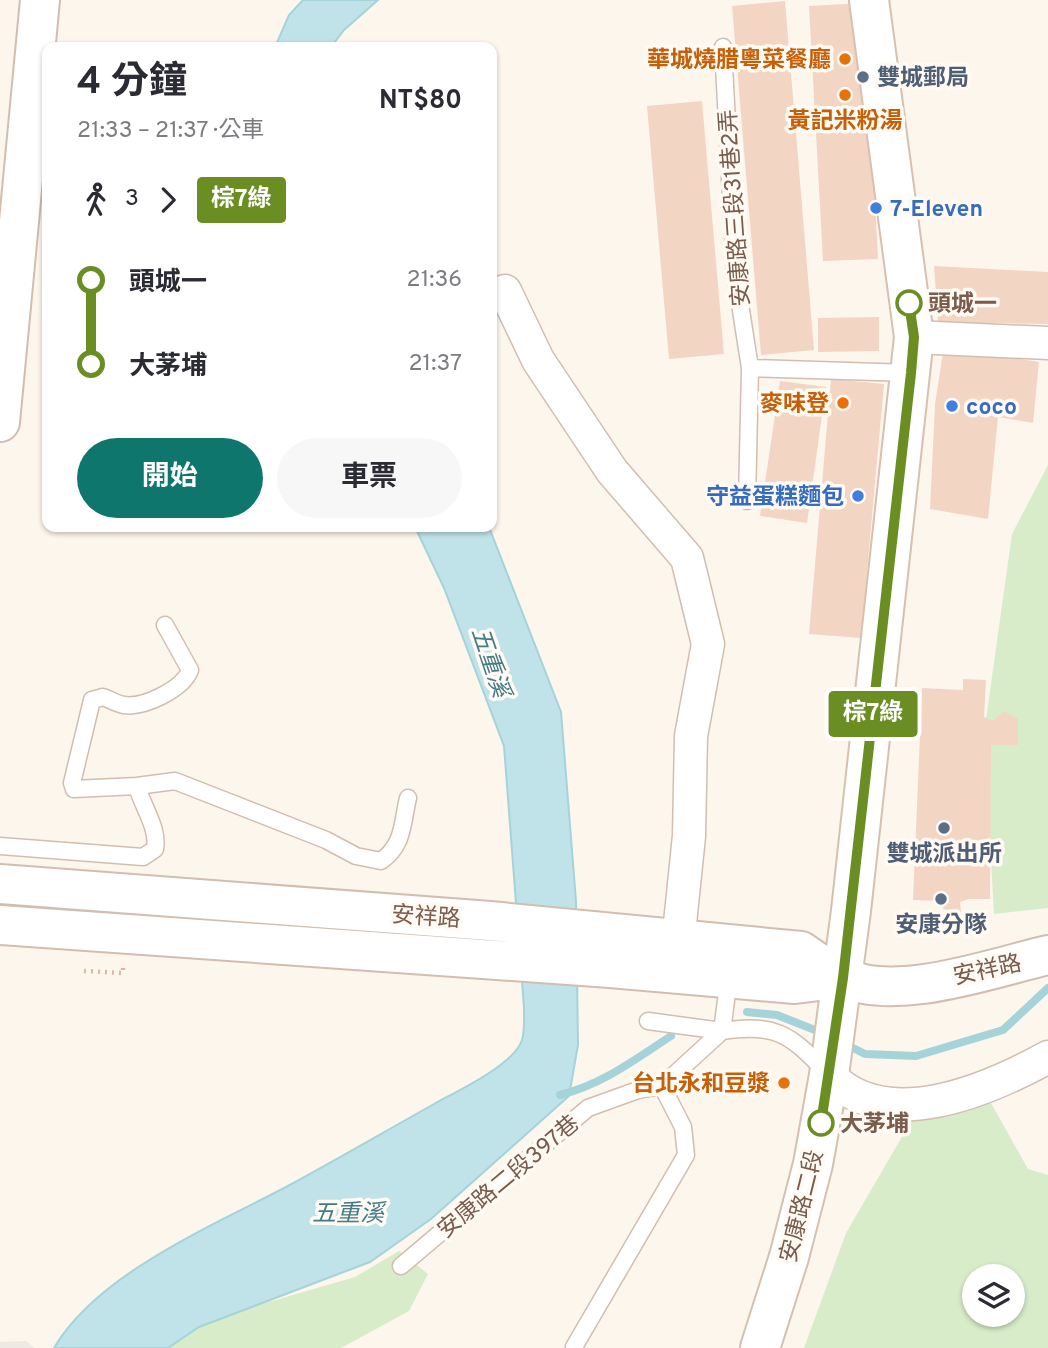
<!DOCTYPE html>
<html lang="zh-TW">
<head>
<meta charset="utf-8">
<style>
	:root { --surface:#fff; --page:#f7f7f7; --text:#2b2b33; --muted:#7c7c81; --accent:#0f766e }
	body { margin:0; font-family:Overpass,"Noto Sans TC",sans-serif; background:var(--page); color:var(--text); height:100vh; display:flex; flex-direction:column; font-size:26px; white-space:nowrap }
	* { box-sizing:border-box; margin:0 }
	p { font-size:23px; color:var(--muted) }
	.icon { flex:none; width:38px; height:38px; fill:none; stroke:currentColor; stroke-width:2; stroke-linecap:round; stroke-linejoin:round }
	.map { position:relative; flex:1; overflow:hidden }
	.details { position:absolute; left:42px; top:42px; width:455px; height:490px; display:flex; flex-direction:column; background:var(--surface); border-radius:14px; box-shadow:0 2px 5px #0004 }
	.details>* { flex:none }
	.badge { padding:0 14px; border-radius:5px; font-size:24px; line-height:46px }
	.controls { position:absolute; left:962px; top:1264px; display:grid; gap:14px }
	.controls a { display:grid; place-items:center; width:63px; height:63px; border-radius:50%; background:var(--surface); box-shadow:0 2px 5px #0004; font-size:35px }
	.map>.badge { position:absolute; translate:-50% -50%; box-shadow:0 0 0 4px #fff }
	.legs { display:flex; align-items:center; gap:10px; height:77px; padding:0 35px; font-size:23px }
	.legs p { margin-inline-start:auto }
	.summary { display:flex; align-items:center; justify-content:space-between; height:119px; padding:0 35px }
	h1 { font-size:38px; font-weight:700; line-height:52px }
	.cta { display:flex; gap:14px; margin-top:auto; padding:14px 35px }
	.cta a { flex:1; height:80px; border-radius:42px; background:var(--accent); color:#fff; font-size:28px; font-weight:700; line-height:80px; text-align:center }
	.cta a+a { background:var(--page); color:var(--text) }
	ul { padding:0 35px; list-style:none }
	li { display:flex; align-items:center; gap:24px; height:84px; font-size:26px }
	li i { display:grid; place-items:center; width:10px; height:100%; margin:0 9px; background:currentColor }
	li i::after { content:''; width:18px; height:18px; margin:-9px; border:5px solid; border-radius:50%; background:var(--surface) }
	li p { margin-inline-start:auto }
	li:first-child i { background:linear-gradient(#0000 50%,currentColor 0) }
	li:last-child i { background:linear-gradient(currentColor 50%,#0000 0) }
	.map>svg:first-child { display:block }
</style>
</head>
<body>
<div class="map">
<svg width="1048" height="1348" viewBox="0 0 1048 1348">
	<rect width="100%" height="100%" fill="#fdf6ec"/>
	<!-- industrial -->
	<path fill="#efe9e4" d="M26,1341L35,1348H0V1342Z"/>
	<!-- green -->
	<path fill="#d8ecc9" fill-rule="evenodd" d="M1048,465V908L994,914L984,734L1012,534Z
		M991,1103L1028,1169L1048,1175V1348H804L846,1233L917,1111ZM975,1276H1013V1314H975Z
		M399,1251L428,1274L409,1311L341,1348H145L214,1318L355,1277Z"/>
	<!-- water -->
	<path fill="#bfe3e8" stroke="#a5d3da" stroke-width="2" d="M303,0H378L344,30L331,47H275L289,15Z
		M415,527H489L561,712L576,901L578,1045L569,1096L431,1219L370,1262L199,1327L168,1348H54C97,1274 212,1226 286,1187C336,1160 384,1132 434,1104C457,1091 514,1065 522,1040C525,1030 524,1017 524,1008L504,746L444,588Z"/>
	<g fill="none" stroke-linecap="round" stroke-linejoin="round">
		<!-- stream -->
		<path stroke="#a5d3da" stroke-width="8" d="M747,1012L777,1015L825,1034
			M843,1043L865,1054L916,1056L1003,1030L1048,988
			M560,1095C603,1084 634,1060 671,1036"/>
	</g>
	<!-- building -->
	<path fill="#f3d5c3" d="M785,1L814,350L761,355L732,6Z
		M865,3L878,259L823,261L809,6Z
		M702,101L724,354L669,359L647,106Z
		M934,266L1048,272V324L938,322Z
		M879,317V351L818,352V318Z
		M944,346L1039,362L1033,423L998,417L988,519L930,509L935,404Z
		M831,379L884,384L861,638L809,634Z
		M780,381L826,387L807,523L760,516Z
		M963,679L986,680L984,717L993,721L1004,711L1018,719V745H991L990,899H969L960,902L961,913L953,916L943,908V901L913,900L922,688L963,690Z"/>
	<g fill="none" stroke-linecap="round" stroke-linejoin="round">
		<defs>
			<path id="service" d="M723,47L735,272L750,368L747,501
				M750,368L910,373
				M137,786L175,781L326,840L356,856L381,861C404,845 402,823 408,798
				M0,846L143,857L155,849C159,828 142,806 137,786L74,789L72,783L92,700L103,697C109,699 117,704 124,705C144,708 183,689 190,670L165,625
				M729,978L722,1031C775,1023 790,1034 825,1071
				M648,1021L722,1031
				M401,1266L588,1108L638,1090L662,1086L722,1031
				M574,1347L686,1155L683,1127L662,1086"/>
			<path id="minor" d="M505,291L538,360L612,471L687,558L708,644L691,736L689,836L676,962
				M914,337L1048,343
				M829,1075C885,1135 988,1090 1048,1057"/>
			<path id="tertiary" d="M0,422L40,0
				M0,884L490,921L801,951C814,960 828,970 842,977C896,1003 992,968 1048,955
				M0,925L610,968L795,984L843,978"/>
			<path id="secondary" d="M760,1348L789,1257L813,1164L829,1075L851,911L914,337L869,0"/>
		</defs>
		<!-- service casing -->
		<use href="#service" stroke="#d1beb0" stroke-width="19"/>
		<!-- minor casing -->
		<use href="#minor" stroke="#d1beb0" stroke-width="35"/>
		<!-- tertiary casing -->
		<use href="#tertiary" stroke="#d1beb0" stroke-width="42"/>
		<!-- secondary casing -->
		<use href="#secondary" stroke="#d6c0b0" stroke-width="42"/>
		<!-- path -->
		<path stroke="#d9b8a5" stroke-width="4.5" stroke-dasharray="2 5" stroke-linecap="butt" d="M84,971L123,973V965"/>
		<!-- service -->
		<use href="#service" stroke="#fff" stroke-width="16"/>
		<!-- minor -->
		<use href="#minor" stroke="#fff" stroke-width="32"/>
		<!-- tertiary -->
		<use href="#tertiary" stroke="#fff" stroke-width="38"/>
		<!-- secondary -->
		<use href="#secondary" stroke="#fff" stroke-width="38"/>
	</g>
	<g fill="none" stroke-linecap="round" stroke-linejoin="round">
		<defs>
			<path id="line-1" d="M821,1123L843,978L911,373L914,337L909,303"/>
		</defs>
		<!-- line-1 casing -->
		<use href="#line-1" stroke="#fff" stroke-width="16"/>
		<!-- line-1 -->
		<use href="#line-1" stroke="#6b8e23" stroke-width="10"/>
	</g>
	<!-- markers -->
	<g fill="#e8710a" stroke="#fffaf3" stroke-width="2.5">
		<circle cx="845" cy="59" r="7"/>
		<circle cx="845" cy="95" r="7"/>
		<circle cx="843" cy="403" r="7"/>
		<circle cx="784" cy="1083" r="7"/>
	</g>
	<g fill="#5c6f8a" stroke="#fffaf3" stroke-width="2.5">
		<circle cx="863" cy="77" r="7"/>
		<circle cx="944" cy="828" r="7"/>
		<circle cx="941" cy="899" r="7"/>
	</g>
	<g fill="#3f7fe0" stroke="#fffaf3" stroke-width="2.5">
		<circle cx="876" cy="208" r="7"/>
		<circle cx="952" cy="406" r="7"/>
		<circle cx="858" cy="496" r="7"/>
	</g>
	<g fill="#fff" stroke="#6b8e23" stroke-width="3.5">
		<circle cx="909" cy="303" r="12"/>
		<circle cx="821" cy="1123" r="12"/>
	</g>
	<g text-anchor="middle" stroke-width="7" stroke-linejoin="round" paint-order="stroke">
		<!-- food labels -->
		<g font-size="23" font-weight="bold" fill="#c56008" stroke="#fffaf3" text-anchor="end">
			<text x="831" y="67">華城燒腊粵菜餐廳</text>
			<text x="845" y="128" text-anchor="middle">黃記米粉湯</text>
			<text x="829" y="411">麥味登</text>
			<text x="770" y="1091">台北永和豆漿</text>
		</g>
		<!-- service labels -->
		<g font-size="23" font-weight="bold" fill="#4e5e75" stroke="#fffaf3">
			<text x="877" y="85" text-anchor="start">雙城郵局</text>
			<text x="944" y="861">雙城派出所</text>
			<text x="941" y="932">安康分隊</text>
		</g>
		<!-- street labels -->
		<g font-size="23" fill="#7a5c4d" stroke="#fffaf3">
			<text transform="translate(734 208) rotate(-94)" y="8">安康路三段31巷2弄</text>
			<text transform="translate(426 916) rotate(4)" y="8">安祥路</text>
			<text transform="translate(987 969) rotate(-12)" y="8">安祥路</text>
			<text transform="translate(508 1176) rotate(-40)" y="8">安康路二段397巷</text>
			<text transform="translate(801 1206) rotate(-76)" y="8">安康路二段</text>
		</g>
		<!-- shop labels -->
		<g font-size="23" font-weight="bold" fill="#366cbe" stroke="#fffaf3" text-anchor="start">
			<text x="890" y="216">7-Eleven</text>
			<text x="966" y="414">coco</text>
			<text x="844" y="504" text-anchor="end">守益蛋糕麵包</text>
		</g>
		<!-- stop labels -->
		<g font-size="23" font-weight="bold" fill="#7a5c4d" stroke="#fffaf3" text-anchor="start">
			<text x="928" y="311">頭城一</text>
			<text x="840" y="1131">大茅埔</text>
		</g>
		<!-- water labels -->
		<g font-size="24" font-style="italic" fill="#437c86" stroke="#fffaf3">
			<text transform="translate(491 662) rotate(71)" y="8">五重溪</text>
			<text x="348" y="1221">五重溪</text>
		</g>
	</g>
</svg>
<div class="controls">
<a><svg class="icon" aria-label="layers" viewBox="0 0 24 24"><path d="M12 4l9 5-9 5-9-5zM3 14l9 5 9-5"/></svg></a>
</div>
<b class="badge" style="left:873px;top:714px;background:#6b8e23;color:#fff">棕7綠</b>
<section class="details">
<div class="summary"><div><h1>4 分鐘</h1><p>21:33 – 21:37 · 公車</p></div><b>NT$80</b></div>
<div class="legs"><svg class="icon" aria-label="walk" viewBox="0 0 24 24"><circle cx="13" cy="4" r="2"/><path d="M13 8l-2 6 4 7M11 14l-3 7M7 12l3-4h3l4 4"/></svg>3<svg class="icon" aria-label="forward" viewBox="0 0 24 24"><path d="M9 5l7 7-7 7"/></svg><b class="badge" style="background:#6b8e23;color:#fff">棕7綠</b></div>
<ul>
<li><i style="color:#6b8e23"></i><b>頭城一</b><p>21:36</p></li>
<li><i style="color:#6b8e23"></i><b>大茅埔</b><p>21:37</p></li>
</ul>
<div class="cta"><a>開始</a><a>車票</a></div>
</section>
</div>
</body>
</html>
